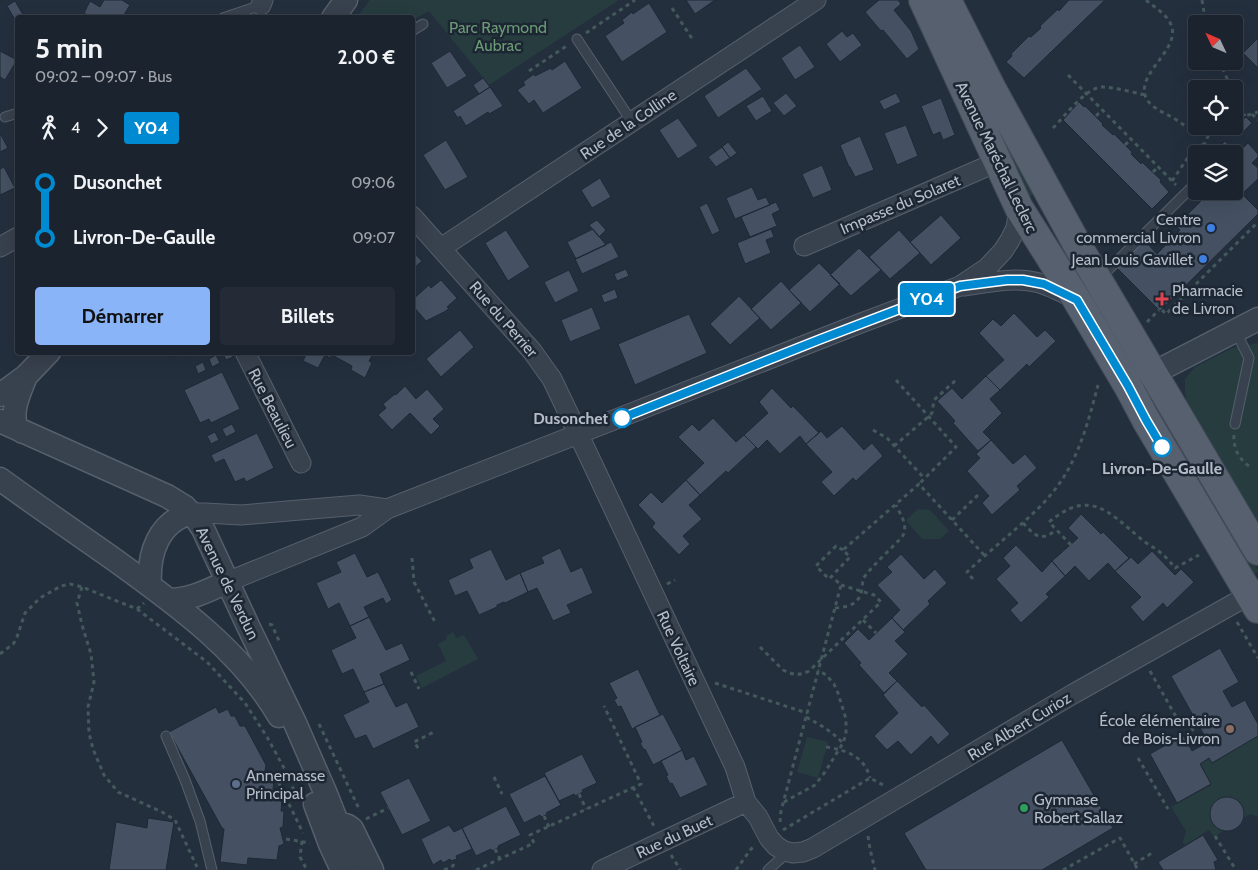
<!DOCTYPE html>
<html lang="fr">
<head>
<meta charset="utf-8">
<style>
	:root { --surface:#1b232e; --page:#242b36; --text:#f1f3f6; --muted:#a0a4aa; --line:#39404a; --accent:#8ab4f8 }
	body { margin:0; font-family:Cabin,sans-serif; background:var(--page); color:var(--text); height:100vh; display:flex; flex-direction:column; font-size:19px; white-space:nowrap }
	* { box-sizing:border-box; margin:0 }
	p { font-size:16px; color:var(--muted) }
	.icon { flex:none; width:28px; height:28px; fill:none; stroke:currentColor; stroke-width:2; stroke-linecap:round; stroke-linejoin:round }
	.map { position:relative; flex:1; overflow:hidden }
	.details { position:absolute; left:15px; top:15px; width:400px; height:340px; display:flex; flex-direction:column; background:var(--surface); border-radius:5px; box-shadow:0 5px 20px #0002,0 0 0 1px var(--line) }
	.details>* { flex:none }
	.badge { padding:0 10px; border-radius:4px; font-size:18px; line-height:32px }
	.needle { width:32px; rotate:314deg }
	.buttons { position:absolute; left:1188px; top:15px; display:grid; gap:10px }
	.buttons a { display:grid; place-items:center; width:55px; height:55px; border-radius:5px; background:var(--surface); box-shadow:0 5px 20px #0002,0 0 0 1px var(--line); font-size:25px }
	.map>.badge { position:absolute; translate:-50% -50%; box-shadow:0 0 0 2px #fff }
	.legs { display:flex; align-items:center; gap:8px; height:55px; padding:0 20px; font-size:16px }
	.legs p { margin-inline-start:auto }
	.overview { display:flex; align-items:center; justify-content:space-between; height:85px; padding:0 20px }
	h1 { font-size:28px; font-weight:700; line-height:38px }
	.primary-button { display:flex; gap:10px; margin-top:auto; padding:10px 20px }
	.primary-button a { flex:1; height:58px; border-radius:5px; background:var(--accent); color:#111; font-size:20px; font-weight:700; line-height:58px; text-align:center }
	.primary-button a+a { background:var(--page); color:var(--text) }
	ul { padding:0 20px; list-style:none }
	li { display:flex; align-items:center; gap:18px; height:55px; font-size:19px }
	li i { display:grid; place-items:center; width:8px; height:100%; margin:0 6px; background:currentColor }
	li i::after { content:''; width:12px; height:12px; margin:-6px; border:4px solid; border-radius:50%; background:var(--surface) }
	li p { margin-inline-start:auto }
	li:first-child i { background:linear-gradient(#0000 50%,currentColor 0) }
	li:last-child i { background:linear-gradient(currentColor 50%,#0000 0) }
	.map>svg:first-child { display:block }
</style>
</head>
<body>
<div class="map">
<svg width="1258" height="870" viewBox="0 0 1258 870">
	<rect width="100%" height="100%" fill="#242f3e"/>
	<!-- green -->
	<path fill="#263c3f" d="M370,0H619L489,85L429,11L413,20L412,18L357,17Z
		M1010,150L1036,191C1033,195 1032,196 1027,197L1006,152Z
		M1258,343V522L1187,404L1185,393V379L1195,367L1233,348Z
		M1166,414L1258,570V572L1246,579L1158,419Z
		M918,509L930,510L949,531L940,539H922L907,522V519Z
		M453,632L456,638L464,635L478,659L422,688L416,676L446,661L438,644L447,639L446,636Z
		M1258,736V817L1250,814L1214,837L1209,830L1185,845L1183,842L1186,831L1171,807L1211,785L1200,764L1209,758L1212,763Z
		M807,737L828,742L818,778L797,772Z"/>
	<!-- building -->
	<path fill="#455162" stroke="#1f2835" d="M104,0H122L130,5L122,18H93L84,13L90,1L100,7Z
		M686,0H715L695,14Z
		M879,0H898L901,4L894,10L911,31L919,49L907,59L883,30L881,31L865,12Z
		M1069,0H1105L1024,78L1006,62L1012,56L1011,54L1029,36L1031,37L1041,28L1040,26L1058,9L1059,11Z
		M15,1L25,18H18V25L7,6Z
		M649,3L667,32L622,62L605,36L624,23L622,20L632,12L633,14Z
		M842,31L847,37L853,33L862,45L840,62L826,44Z
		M1258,38V68L1243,53Z
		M800,45L815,67L795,80L781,58Z
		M0,51L17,60L5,80L0,77Z
		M450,51L467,76L447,88L431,63Z
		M565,61L582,88L543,113L534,100L529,104L517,90L525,85L523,82L534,74L535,76L551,68L552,70Z
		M746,68L762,89L718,118L704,96Z
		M483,78L490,87L479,94L473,85Z
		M490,87L503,106L489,114L488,112L466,126L460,116L458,118L453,111Z
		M786,93L797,106L784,116L773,103Z
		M896,93L901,102L884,110L879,101Z
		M763,96L772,111L756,121L746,106Z
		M941,98L955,135L943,140L940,132L933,135L921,106Z
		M1079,102L1084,107L1085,106L1103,124L1102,125L1113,135L1114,134L1132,152L1131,154L1141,164L1142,162L1161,180L1160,182L1169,192L1152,209L1063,120Z
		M1246,117L1252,123L1240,135L1234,129Z
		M678,118L698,146L678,159L659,130Z
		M906,125L918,156L897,165L884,133Z
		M1,135L8,148L0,152V136Z
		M860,136L874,170L855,177L850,167H849L840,145Z
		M446,140L468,177L445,190L423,155Z
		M1225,141L1237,154L1248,143L1258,154V157L1252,163L1258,168V179L1242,194L1258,210V214L1160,311L1116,267L1144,240L1157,254L1180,230L1176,226L1211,191H1234V154H1212Z
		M728,142L737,153L730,158L722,147Z
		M722,147L730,158L716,167L708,157Z
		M822,165L832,190L813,198L802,174Z
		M4,167L15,188L0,195V169Z
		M600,178L611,197L592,208L581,190Z
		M752,187L758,200L766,197L770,205L735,219L726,198Z
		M776,202L780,210L772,214L777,226L750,237L741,217Z
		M707,203L720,231L712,235L699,207Z
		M941,215L961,238L931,265L910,242Z
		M597,220L606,230L599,237L589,225Z
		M593,229L606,245L576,259L567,242Z
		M771,229L774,237L766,240L771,253L745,264L737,243Z
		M506,230L530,267L508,281L485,243Z
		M899,230L920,253L890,279L869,257Z
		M611,242L619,257L582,274L575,259Z
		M859,248L881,270L851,296L830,275Z
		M412,251L422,261L412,270Z
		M819,263L840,284L810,312L789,290Z
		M626,269L629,276L617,281L614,274Z
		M569,270L579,291L555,303L544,282Z
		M441,280L457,298L447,307L449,308L446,311L426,321L412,305V300L429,285L431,288Z
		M781,281L801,303L771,330L751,309Z
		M615,289L618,298L604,303L601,295Z
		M739,296L760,318L730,345L710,324Z
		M592,307L601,329L570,342L561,320Z
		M1014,313L1037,337L1045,330L1056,341L1029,367L1027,364L1000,390L986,376L1004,360L979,333L993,319L1001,326Z
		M689,314L707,353L635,385L618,344Z
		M460,330L474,347L441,377L426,359Z
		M171,352H193L184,357L182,353L173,357Z
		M222,352H231L233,357L226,360Z
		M307,352H374L369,361L372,363L365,378L351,370L352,366L332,355L330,358L325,355L318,368L303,361Z
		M216,355L220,363L212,367L209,359Z
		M203,362L206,370L198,374L195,366Z
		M222,372L240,409L211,423L209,419L200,423L184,390Z
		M986,376L1000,390L990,399L1002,413L983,432L991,440L978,451L953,423L955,421L937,401L952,388L962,399Z
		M405,386L416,399L427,389L444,409L433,419L440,426L431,435L410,413L392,430L378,415L386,408L383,404L395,394L396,395Z
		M772,388L791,408L793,406L819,433L806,444L800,436L780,454L767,440L758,449L744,435L768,413L759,402Z
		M713,418L736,442L744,435L756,447L728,473L726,471L700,495L686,480L704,463L678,437L692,424L699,431Z
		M232,424L236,432L226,437L222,429Z
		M842,426L864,450L872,443L883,456L856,481L853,478L834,496L821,482L832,472L806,444L821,431L827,438Z
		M215,432L219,440L211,444L207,436Z
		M257,433L274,468L246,482L244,478L235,482L224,459L215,463L211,455Z
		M991,440L1013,464L1025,454L1037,468L1017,486L1020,490L992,515L982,503L989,496L967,471L980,458L976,454Z
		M686,480L700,495L689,505L702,519L683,536L690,544L679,555L652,527L655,523L638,505L651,492L662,503Z
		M1081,514L1101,534L1103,532L1129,558L1115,571L1108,563L1089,581L1075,566L1065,576L1052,561L1078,538L1068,528Z
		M1016,545L1042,572L1052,561L1065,576L1046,594L1049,597L1021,623L1010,610L1018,603L996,579L1010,566L1003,558Z
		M560,548L571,572L582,567L593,593L567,605L571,613L553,621L537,588L528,592L520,573L544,563L541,557Z
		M491,549L506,580L520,573L528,592L505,603L504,602L497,605V607L479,615L467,591L455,596L448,580L473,568L469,559Z
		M1152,551L1175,575L1181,569L1194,582L1167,608L1163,603L1143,622L1130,607L1141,597L1115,571L1131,557L1138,564Z
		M355,553L367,577L378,572L392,600L386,604L383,598L364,607L369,617L350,626L339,603L328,609L316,583L341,572L336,562Z
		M901,554L924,579L935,569L947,583L928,601L930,604L903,630L892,618L900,610L877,585L892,572L887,567Z
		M369,617L386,650L402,643L410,660L380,674L384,684L364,692L353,669L342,674L331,650L356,638L350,626Z
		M892,618L905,632L895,641L908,654L889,673L897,681L884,693L859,665L861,663L844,643L858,629L869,640Z
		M1220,648L1239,682L1223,691L1232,707L1245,700L1258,724V736L1212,763L1209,758L1200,764L1211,784L1177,803L1150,754L1183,735L1192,751L1208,742L1171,676Z
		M638,669L660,715L632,729L621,706L618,707L614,700L617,698L609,683Z
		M897,681L922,707L924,705L950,734L938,745L931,736L911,755L898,741L887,750L874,736L898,713L883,695Z
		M384,684L396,707L407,702L419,727L373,749L366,735L355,739L343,715L369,702L364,692Z
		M216,707L219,713L228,709L231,716H235L240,726H245L266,765L264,778H274L273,790H281L280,801H282L281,811H284L283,827L280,828L284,844L279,846L277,860L248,858L247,865L220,862L224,829L222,828L169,732Z
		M663,714L682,750L653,765L645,749L644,750L640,743L642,742L635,727Z
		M1062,740L1113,828L1042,870H926L904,833Z
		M682,750L686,760L694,756L708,785L680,798L672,783L670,784L666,776L668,775L661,761Z
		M582,754L597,783L582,790L583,792L575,796L574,794L559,801L544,773Z
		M545,776L561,805L546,813L547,814L544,816L541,817L540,815L524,823L509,794Z
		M409,778L431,821L402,835L380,792Z
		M1210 814a17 17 0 1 1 34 0a17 17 0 1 1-34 0Z
		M506,806L521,835L498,846L499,847L492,851L491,849L476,856L462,828Z
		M148,818L174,822L166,870H109L116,822L147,828Z
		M449,825L454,832L462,828L472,849L456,856L457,859L451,861L450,859L443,863L441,860L433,865L421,839Z
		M1203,835L1218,860L1214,862L1216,870H1163L1158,862Z"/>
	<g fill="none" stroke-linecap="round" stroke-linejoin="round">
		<defs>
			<path id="service" d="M223,18L261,5
				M412,31L423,24
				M577,39L632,122
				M5,117L18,113
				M1098,276L1107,271L1196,183
				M1235,424L1249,358L1235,330
				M166,736L185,780L200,821L212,870
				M338,824L345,847L357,870
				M768,870L788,852"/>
			<path id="minor" d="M261,5L263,0
				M412,216L532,351L552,379L594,467L735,767L746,802L758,817L769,838L776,846L784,851L793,853L803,852L813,848L1073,694L1242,599L1248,592
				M804,246L997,162
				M0,247L18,237
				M441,248L816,0
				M964,286C987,283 1012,277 1035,282C1049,285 1062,292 1075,299
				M245,352L301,463
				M191,513H205L241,515L359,505L387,509
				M227,582L362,527L387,509L861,323L960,286L987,268L1003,251L1010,240L1016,228L1019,208
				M602,870L746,802"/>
			<path id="tertiary" d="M333,18L346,0
				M1138,381L1258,319
				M0,395L26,376L49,352
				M0,421L167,496L185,507L195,517L203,529L249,628L295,723L326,794L337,822L348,826L352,829L372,870
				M23,432L16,428C11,409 19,394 26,376
				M0,479C37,506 75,532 112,558C173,602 241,650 279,716
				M150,585C148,554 158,522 191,513
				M170,600C190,600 209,590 227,582
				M315,804L330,844L342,870"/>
			<path id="primary" d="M923,0L1019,208L1077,300L1112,359L1128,386L1146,420L1258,609
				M947,0L992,89L1078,246L1258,551"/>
		</defs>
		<!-- service casing -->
		<use href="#service" stroke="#565f6c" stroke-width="11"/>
		<!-- minor casing -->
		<use href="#minor" stroke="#565f6c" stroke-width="21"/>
		<!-- tertiary casing -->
		<use href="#tertiary" stroke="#565f6c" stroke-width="25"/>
		<!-- primary casing -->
		<use href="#primary" stroke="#414a57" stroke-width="30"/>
		<!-- path -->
		<path stroke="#44595c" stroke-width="3" stroke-dasharray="4 4" stroke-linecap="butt" d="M1146,0C1153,6 1161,11 1167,18C1189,45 1138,69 1145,95C1149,108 1164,112 1175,119C1185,125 1192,133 1205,134C1215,135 1223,131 1231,126
			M1202,0L1206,24
			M672,8L693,40
			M586,33L635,0
			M1219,61L1232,89
			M529,71L568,45
			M1068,75L1176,185
			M1234,92L1245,116
			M1252,114L1258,120
			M1096,116L1102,110
			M1234,124L1245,116L1258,112
			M1053,128C1064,117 1087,86 1103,87C1117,88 1132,92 1145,95
			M1125,145L1131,139
			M1153,172L1158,167
			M1172,181L1193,150L1205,143L1209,134
			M1162,310L1166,314L1258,222
			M1147,322L1159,310
			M896,380L956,447L919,484
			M873,430L887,438L925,479
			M1234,435C1233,449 1240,461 1252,468
			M894,446L928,417L932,413L934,400L956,380
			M952,520L979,494
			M1023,523C1035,536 1041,542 1056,530
			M1071,545L1049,522C1089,489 1107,510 1140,538C1146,544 1155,547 1162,554C1167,558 1171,563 1175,568L1199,555
			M843,550L836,546L816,566L829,579L850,557L843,550L919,484L985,556
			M412,558L414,582L436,624
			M973,579L967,572C981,559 996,546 1010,534C1031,516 1051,498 1065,475C1082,447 1090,415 1098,385
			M667,584L675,580
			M82,587L77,603L82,625L91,654L94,682L88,707L89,733L93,749L104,775L118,792L162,812L175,820L197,867
			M835,608C849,607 861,604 862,587C863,583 862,580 865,576C876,562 890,550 902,537C909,526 901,516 896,505
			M137,609L207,662L245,703L267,737L289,777L297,799
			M863,620L876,633
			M1237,622L1258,658
			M269,624L272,625L279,641
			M760,647L783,670C793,675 799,676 809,671L881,602L874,595L841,585
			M0,654L13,644L16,640L25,613L40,598L61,586L70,584L82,587L137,609L144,603
			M1150,671L1175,715L1186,720L1201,742
			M411,672L419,689
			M715,683L807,713
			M806,717C822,726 830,730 843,743
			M319,724L360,811
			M826,747C847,750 865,757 870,778
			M418,748L414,742L436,731
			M1138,758L1168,809
			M265,774L289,777
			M275,775L303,833
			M494,777L502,794
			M633,787L654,826
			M579,794L586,809
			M784,802L815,785L825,772L843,743L846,734V719L838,693L834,684L826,675L818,670
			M544,816L549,827
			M366,819L388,808
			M780,822L781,811L841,585L831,576
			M783,830L870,778L881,784L886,785
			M868,836L870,849L875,870
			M1215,836L1236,870
			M286,839L310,843
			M302,841L300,857L307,870
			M495,849L500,859
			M671,855L678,866L680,870
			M1134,864L1152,853
			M444,870L453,866L454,860
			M476,870L534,843L530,835L641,784L604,706
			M736,870L751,849L754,847
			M1063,870L1120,838L1138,870"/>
		<!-- service -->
		<use href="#service" stroke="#38414e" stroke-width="9"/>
		<!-- minor -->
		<use href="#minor" stroke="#38414e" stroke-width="19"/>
		<!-- tertiary -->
		<use href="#tertiary" stroke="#38414e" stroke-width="22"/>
		<!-- primary -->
		<use href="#primary" stroke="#56606e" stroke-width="28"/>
	</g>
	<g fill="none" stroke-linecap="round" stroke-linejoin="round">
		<defs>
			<path id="line-1" d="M622,418L821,339L960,286L1007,280H1023L1044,284L1077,300L1128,386L1146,420L1162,447"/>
		</defs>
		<!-- line-1 casing -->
		<use href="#line-1" stroke="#fff" stroke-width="11"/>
		<!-- line-1 -->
		<use href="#line-1" stroke="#008ad2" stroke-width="8"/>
	</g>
	<!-- markers -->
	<g fill="#3f7fe0" stroke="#1d2633" stroke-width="2">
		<circle cx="1211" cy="228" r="5"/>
		<circle cx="1203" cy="259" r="5"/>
	</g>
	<path fill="#e0444e" stroke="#1d2633" stroke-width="2" d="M1159.5 291.5h5v5h5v5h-5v5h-5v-5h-5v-5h5z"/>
	<g fill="#fff" stroke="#008ad2" stroke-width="2.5">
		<circle cx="622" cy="418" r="9"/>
		<circle cx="1162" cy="447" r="9"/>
	</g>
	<circle fill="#8d6e63" stroke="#1d2633" stroke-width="2" cx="1230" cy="729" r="5"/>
	<circle fill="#5c6f8a" stroke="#1d2633" stroke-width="2" cx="236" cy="784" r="5"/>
	<circle fill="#2e9e5b" stroke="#1d2633" stroke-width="2" cx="1024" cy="808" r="5"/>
	<g text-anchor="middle" stroke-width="5" stroke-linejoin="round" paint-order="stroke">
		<!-- park labels -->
		<g font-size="16" fill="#6b9a76" stroke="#1d2633">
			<text x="498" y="33">Parc Raymond<tspan x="498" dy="18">Aubrac</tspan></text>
		</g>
		<!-- street labels -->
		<g font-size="16" fill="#b4bcc9" stroke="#1d2633">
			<text transform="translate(628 124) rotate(-34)" y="6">Rue de la Colline</text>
			<text transform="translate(997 157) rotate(64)" y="6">Avenue Maréchal Leclerc</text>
			<text transform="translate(900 204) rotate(-23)" y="6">Impasse du Solaret</text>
			<text transform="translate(504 319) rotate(49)" y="6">Rue du Perrier</text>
			<text transform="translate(273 408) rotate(63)" y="6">Rue Beaulieu</text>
			<text transform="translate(228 583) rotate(64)" y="6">Avenue de Verdun</text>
			<text transform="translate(679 648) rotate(65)" y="6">Rue Voltaire</text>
			<text transform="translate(1019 726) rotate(-31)" y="6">Rue Albert Curioz</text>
			<text transform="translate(674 836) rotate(-25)" y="6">Rue du Buet</text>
		</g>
		<!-- poi labels -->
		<g font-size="16" fill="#b4bcc9" stroke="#1d2633" text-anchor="end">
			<text x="1201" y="225">Centre<tspan x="1201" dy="18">commercial Livron</tspan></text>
			<text x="1193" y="265">Jean Louis Gavillet</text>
			<text x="1172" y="296" text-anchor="start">Pharmacie<tspan x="1172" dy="18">de Livron</tspan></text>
			<text x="1220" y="726">École élémentaire<tspan x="1220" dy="18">de Bois-Livron</tspan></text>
			<text x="246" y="781" text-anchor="start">Annemasse<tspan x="246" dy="18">Principal</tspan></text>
			<text x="1034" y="805" text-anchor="start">Gymnase<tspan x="1034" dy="18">Robert Sallaz</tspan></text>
		</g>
		<!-- stop labels -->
		<g font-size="16" font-weight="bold" fill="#b4bcc9" stroke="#1d2633" text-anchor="end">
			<text x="608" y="424">Dusonchet</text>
			<text x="1162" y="474" text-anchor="middle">Livron-De-Gaulle</text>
		</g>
	</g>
</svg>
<div class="buttons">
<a><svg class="needle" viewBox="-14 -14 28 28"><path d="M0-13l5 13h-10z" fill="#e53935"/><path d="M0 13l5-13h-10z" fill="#a0a4aa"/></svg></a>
<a><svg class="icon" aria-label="locate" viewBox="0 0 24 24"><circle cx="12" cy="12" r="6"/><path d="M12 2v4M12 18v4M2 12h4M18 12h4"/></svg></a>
<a><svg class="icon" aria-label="layers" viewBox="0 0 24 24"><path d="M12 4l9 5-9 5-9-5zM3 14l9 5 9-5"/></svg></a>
</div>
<b class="badge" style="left:927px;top:299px;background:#008ad2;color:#fff">Y04</b>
<section class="details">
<div class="overview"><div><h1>5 min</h1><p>09:02 – 09:07 · Bus</p></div><b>2.00 €</b></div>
<div class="legs"><svg class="icon" aria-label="walk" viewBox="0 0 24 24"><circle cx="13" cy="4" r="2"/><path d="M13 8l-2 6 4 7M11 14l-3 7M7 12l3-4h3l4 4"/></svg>4<svg class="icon" aria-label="forward" viewBox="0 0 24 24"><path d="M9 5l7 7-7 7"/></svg><b class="badge" style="background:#008ad2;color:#fff">Y04</b></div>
<ul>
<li><i style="color:#008ad2"></i><b>Dusonchet</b><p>09:06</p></li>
<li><i style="color:#008ad2"></i><b>Livron-De-Gaulle</b><p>09:07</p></li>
</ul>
<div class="primary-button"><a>Démarrer</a><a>Billets</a></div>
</section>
</div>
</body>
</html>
